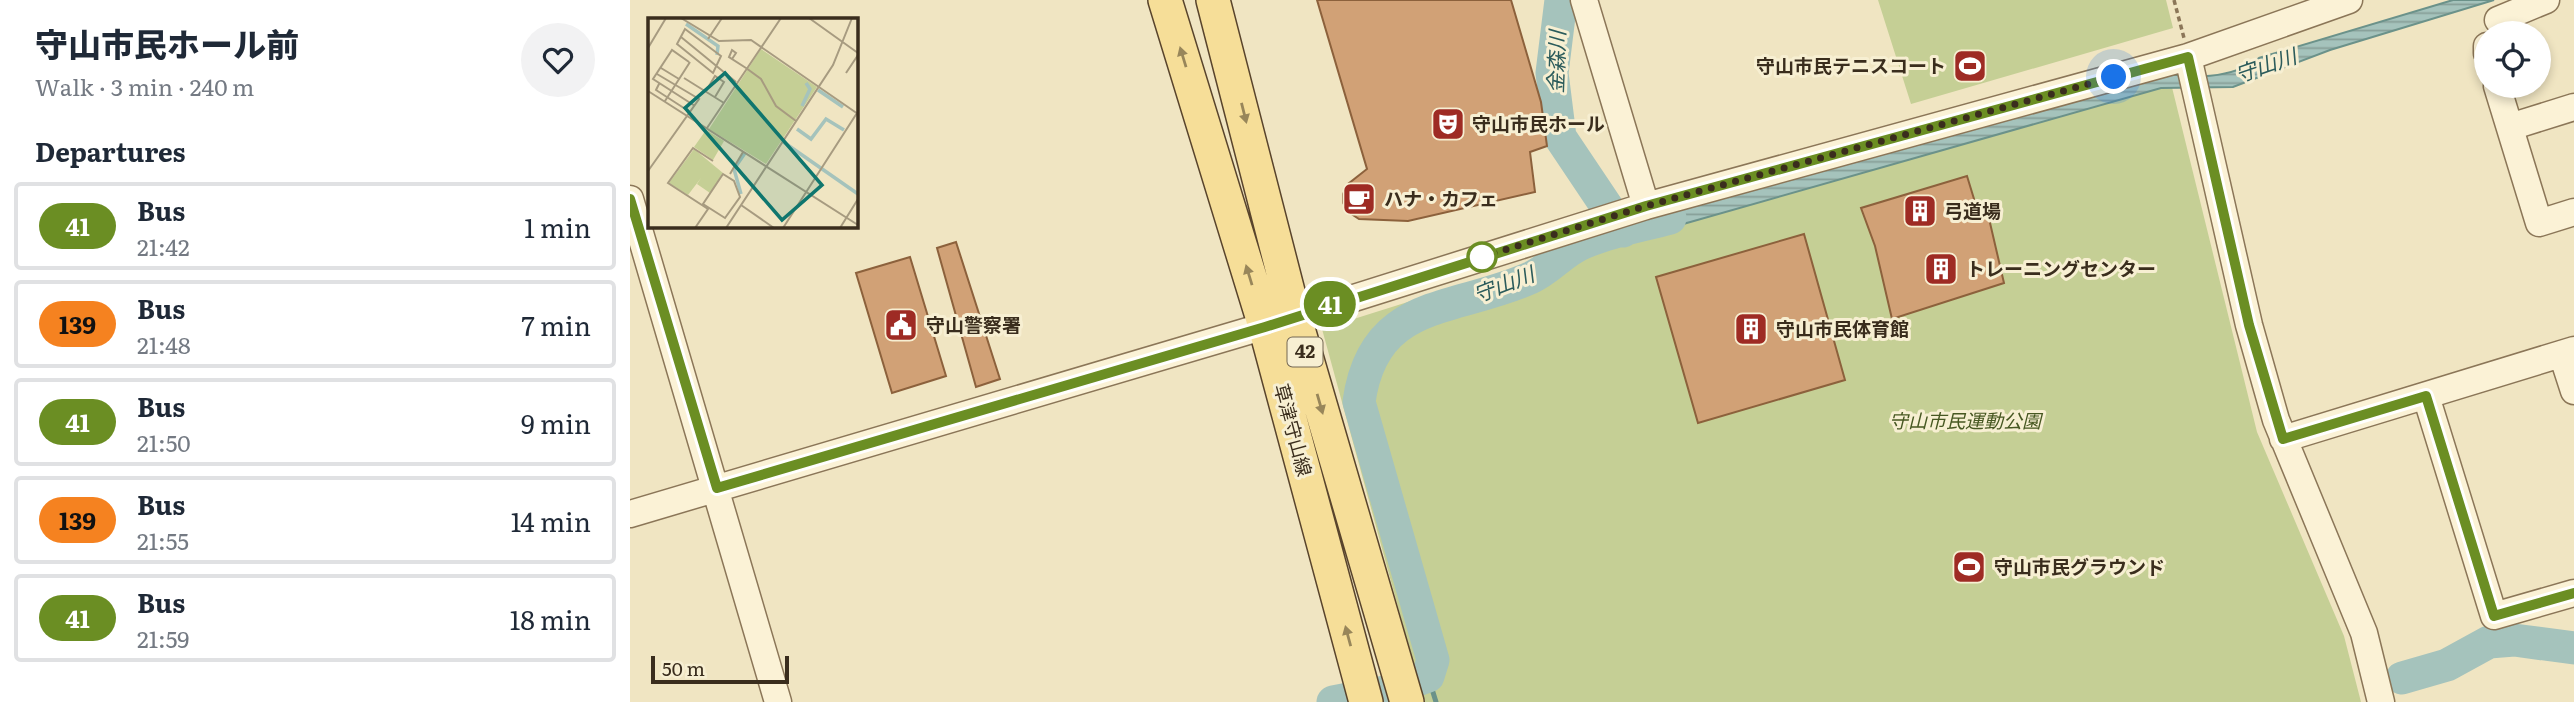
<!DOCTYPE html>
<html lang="en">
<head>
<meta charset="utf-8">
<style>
	:root { --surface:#fff; --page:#f2f2f3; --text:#1f2937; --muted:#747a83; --line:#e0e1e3 }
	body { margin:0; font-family:Literata,"Noto Sans JP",serif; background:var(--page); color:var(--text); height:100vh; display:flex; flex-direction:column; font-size:26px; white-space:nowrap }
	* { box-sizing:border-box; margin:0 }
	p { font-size:23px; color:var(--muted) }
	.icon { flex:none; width:38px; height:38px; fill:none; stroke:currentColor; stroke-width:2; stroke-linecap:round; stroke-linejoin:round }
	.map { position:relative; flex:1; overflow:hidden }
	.drawer { display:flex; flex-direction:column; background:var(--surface); width:630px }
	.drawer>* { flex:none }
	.badge { padding:0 14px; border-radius:23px; font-size:24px; line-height:46px }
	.controls { position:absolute; left:1844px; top:21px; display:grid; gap:14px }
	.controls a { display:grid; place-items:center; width:77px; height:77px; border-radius:50%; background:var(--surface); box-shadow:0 4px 10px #0003; font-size:35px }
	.scale { position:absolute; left:21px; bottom:18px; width:138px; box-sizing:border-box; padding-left:7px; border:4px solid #3a2d1d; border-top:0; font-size:19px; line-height:24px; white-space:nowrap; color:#3a2d1d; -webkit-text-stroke:5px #f7efd2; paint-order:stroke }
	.you { position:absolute; width:35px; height:35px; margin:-18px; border:5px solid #fff; border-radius:50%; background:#1a73e8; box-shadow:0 0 0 10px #1a73e833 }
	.map>.badge { position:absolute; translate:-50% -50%; box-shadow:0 0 0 4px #fff }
	h2 { padding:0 35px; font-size:26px; line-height:63px }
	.round { display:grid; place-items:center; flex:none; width:74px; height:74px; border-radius:37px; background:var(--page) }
	.overview { display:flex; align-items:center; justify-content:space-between; height:119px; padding:0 35px }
	h1 { font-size:33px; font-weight:800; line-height:52px }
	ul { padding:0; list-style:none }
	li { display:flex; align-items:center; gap:21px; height:88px; margin:0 14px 10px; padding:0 21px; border:4px solid var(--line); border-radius:7px }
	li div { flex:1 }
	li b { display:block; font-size:26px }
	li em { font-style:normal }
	li .badge { min-width:77px; font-weight:700; text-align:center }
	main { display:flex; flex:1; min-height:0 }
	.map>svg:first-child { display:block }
</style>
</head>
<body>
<main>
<section class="drawer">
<div class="overview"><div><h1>守山市民ホール前</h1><p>Walk · 3 min · 240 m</p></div><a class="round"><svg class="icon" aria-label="heart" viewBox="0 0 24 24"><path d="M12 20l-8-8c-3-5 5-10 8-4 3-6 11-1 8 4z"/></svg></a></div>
<h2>Departures</h2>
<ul>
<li><span class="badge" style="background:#6b8e23;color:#fff">41</span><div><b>Bus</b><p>21:42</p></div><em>1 min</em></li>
<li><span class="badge" style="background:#f58220;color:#111">139</span><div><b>Bus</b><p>21:48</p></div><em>7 min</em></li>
<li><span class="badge" style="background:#6b8e23;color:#fff">41</span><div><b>Bus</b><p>21:50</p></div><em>9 min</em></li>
<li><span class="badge" style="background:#f58220;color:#111">139</span><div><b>Bus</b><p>21:55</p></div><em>14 min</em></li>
<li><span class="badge" style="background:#6b8e23;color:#fff">41</span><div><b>Bus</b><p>21:59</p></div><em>18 min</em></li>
</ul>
</section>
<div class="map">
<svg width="1944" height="702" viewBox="0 0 1944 702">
	<defs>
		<pattern id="water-rules" width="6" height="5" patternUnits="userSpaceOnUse" patternTransform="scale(1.75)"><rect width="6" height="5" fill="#a5c3bc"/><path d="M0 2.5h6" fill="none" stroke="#879f98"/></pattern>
	</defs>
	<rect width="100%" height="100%" fill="#f0e5c2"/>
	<!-- park -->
	<path fill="#c5cf95" d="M1248,0H1536L1543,28L1281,104Z
		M1536,63L1627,432L1714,636L1731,702H794L692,329Z"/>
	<!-- water -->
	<path fill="url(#water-rules)" stroke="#6b928a" stroke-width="2" d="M1823,0H1864L1700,50L1603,87L1531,88L1004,238L994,223L1527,71C1559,80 1603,79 1629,58Z"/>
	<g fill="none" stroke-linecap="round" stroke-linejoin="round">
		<!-- stream -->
		<path stroke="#6b928a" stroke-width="5" d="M798,676L806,702"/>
		<!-- river -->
		<path stroke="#a5c3bc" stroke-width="33" d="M931,0L922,73L930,137L993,231
			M1772,678L1817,665L1859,642L1884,640L1944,648
			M703,702L755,692L798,676L803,660L729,402C743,298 824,312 900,278C919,270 933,251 953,243C980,231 1011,226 1040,218"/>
	</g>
	<!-- building -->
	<path fill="#d1a176" stroke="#8c613c" stroke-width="2" d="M687,0H881L911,102L917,146L900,152L905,192L778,221L729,219L720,213L713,203V194L718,184L737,169Z
		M1337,176L1348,212L1357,210L1374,283L1262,319L1245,246L1231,208Z
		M1174,234L1215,380L1068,423L1026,277Z
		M326,242L370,379L346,387L307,248Z
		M280,257L316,376L262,393L226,273Z"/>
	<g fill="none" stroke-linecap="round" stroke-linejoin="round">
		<defs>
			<path id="minor" d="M954,0L1016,206
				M1868,20L1916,0
				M1857,46V53
				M1558,57L1619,325L1646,420L1734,633L1751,702
				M1867,86L1909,223L1944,212
				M1880,127L1944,107
				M0,199L148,702
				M1932,354L1944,391
				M1796,396L1864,616L1944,593
				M1653,439L1944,350
				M0,514L635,326L1016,206L1558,57L1719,0"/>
			<path id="major" d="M535,0L635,326L736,702
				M583,0L664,315L777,702"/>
		</defs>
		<!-- minor casing -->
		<use href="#minor" stroke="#8b7658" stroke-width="29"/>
		<!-- major casing -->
		<use href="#major" stroke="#59442c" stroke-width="36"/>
		<!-- path -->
		<path stroke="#8b7658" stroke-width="3.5" stroke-dasharray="5 3.5" stroke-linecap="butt" d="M1544,0L1554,38"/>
		<!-- minor -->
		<use href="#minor" stroke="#fbf2d6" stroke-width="26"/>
		<!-- major -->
		<use href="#major" stroke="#f6de98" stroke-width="33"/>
	</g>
	<!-- one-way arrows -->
	<defs><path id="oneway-solid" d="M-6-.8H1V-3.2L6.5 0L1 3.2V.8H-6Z" transform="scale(1.75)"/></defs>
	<g fill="#98865a">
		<use href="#oneway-solid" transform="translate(553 57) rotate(-107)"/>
		<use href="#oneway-solid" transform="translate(614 113) rotate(76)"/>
		<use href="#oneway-solid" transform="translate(619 275) rotate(-107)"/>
		<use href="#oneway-solid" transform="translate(690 404) rotate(74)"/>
		<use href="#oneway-solid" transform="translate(718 636) rotate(-105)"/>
	</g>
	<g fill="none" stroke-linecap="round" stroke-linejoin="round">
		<defs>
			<path id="line" d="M0,199L87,488L635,327L1016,206L1558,57L1619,325L1653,439L1796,396L1864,616L1944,593"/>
		</defs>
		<!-- line casing -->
		<use href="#line" stroke="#fff" stroke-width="16"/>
		<!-- line -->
		<use href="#line" stroke="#6b8e23" stroke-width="10"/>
		<!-- walk -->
		<path stroke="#3a2d1d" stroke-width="7" stroke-dasharray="0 12.6" d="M852,257L1016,206L1484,77"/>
	</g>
	<!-- icons -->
	<defs>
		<symbol id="stadium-square" viewBox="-11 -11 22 22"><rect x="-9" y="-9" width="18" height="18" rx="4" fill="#9e2b24" stroke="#f7efd2"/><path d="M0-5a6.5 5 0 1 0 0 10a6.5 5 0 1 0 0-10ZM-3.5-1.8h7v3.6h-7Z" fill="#fff"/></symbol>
		<symbol id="theatre-square" viewBox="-11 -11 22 22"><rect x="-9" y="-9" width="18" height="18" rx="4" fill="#9e2b24" stroke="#f7efd2"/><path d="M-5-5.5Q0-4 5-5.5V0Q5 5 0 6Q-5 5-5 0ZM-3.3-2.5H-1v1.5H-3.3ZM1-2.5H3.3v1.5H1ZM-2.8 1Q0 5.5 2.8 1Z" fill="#fff"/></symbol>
		<symbol id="cafe-square" viewBox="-11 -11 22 22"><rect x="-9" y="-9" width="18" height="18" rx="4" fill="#9e2b24" stroke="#f7efd2"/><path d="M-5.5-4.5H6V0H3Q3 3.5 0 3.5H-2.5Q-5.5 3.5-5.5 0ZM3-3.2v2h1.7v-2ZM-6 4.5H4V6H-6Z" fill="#fff"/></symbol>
		<symbol id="building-square" viewBox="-11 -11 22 22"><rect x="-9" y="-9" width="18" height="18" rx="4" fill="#9e2b24" stroke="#f7efd2"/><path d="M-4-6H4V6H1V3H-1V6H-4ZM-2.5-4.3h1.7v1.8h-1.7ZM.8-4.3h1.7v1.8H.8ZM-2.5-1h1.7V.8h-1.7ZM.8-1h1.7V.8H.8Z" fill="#fff"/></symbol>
		<symbol id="civic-square" viewBox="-11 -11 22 22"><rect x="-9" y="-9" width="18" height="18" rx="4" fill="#9e2b24" stroke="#f7efd2"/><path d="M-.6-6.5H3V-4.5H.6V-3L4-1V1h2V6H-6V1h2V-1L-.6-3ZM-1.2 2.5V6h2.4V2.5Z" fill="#fff"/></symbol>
	</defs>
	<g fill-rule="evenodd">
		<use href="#stadium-square" x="1321" y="47" width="38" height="38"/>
		<use href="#theatre-square" x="799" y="105" width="38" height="38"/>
		<use href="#cafe-square" x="710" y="180" width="38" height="38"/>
		<use href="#building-square" x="1271" y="192" width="38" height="38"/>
		<use href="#building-square" x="1292" y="250" width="38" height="38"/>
		<use href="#civic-square" x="252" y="306" width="38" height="38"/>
		<use href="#building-square" x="1102" y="310" width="38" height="38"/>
		<use href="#stadium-square" x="1320" y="548" width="38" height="38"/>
	</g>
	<!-- markers -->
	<circle fill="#fff" stroke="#6b8e23" stroke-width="3.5" cx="852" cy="257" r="14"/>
	<g text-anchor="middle" stroke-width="6" stroke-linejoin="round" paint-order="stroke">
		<!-- shield labels -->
		<rect fill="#f7efd2" stroke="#736753" stroke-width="2" x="657.5" y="337.5" width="35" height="29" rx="5"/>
		<g font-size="18" font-weight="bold" fill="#3a2d1d">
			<text x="675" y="358">42</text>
		</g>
		<!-- poi labels -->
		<g font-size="19" font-weight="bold" fill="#3a2d1d" stroke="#f7efd2" text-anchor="start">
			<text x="1316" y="73" text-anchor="end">守山市民テニスコート</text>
			<text x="842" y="131">守山市民ホール</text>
			<text x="754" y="206">ハナ・カフェ</text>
			<text x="1314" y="218">弓道場</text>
			<text x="1336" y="276">トレーニングセンター</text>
			<text x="296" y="332">守山警察署</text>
			<text x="1146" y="336">守山市民体育館</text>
			<text x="1364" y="574">守山市民グラウンド</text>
		</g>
		<!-- park labels -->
		<g font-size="19" font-style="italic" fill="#475822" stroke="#f7efd2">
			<text x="1335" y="428">守山市民運動公園</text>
		</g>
		<!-- street labels -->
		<g font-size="19" fill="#3a2d1d" stroke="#f7efd2">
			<text transform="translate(663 430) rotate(75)" y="7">草津守山線</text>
		</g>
		<!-- water labels -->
		<g font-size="21" font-style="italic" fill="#2b5b5b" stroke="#f7efd2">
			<text transform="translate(927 62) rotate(-88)" y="7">金森川</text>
			<text transform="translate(1636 66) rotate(-19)" y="7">守山川</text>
			<text transform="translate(874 285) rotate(-21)" y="7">守山川</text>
		</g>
	</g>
	<!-- overview -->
	<g transform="translate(18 18)">
		<rect width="210" height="210" fill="#f0e5c2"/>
		<path d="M113,31L169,69L118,146L61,111ZM58,112L76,123L65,142L46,129ZM46,131L75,155L62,175L49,166L53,160L40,177L21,165Z" fill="#c5cf95"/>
		<path fill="none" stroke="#a5c3bc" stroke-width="3.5" d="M38,6L70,28L69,37M170,72L195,89M154,88L162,71L158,65M149,111L163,121L178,101L196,112M134,123L210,176M93,176L86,151L97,135"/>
		<path fill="none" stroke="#a79b80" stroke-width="2" d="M33,0L71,23L103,22L210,96M161,0L210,35M37,11L73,38L65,55L29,26ZM33,19L88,64M60,21L74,0M0,30L18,0M84,41L88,35L84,32L81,39L98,50M41,44L24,32L5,61L47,88M13,50L31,61M98,50L113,61L128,88L148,103M198,55L210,37M36,60L76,85M11,66L8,72L42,94M0,73L210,207M58,73L67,58L76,64L67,79M17,83L42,44M59,110L133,0M0,153L51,81L9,56M75,156L86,163L92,179L77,200L55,186ZM82,156L95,134M93,187L126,210M47,210L60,191L20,165L45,130L65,143M78,210L185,47L204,0M135,210L209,95M192,210L210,181"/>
		<path fill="#0f766e" fill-opacity="0.15" stroke="#0f766e" stroke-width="3.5" d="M77,55L174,167L134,202L37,90Z"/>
		<rect width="210" height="210" fill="none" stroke="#3a2d1d" stroke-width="3.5"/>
	</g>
</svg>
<div class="controls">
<a><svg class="icon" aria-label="locate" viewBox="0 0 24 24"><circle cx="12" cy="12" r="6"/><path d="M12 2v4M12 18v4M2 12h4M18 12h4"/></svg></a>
</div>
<div class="scale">50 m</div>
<div class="you" style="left:1484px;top:77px"></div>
<b class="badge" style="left:700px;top:304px;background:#6b8e23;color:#fff">41</b>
</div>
</main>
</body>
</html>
